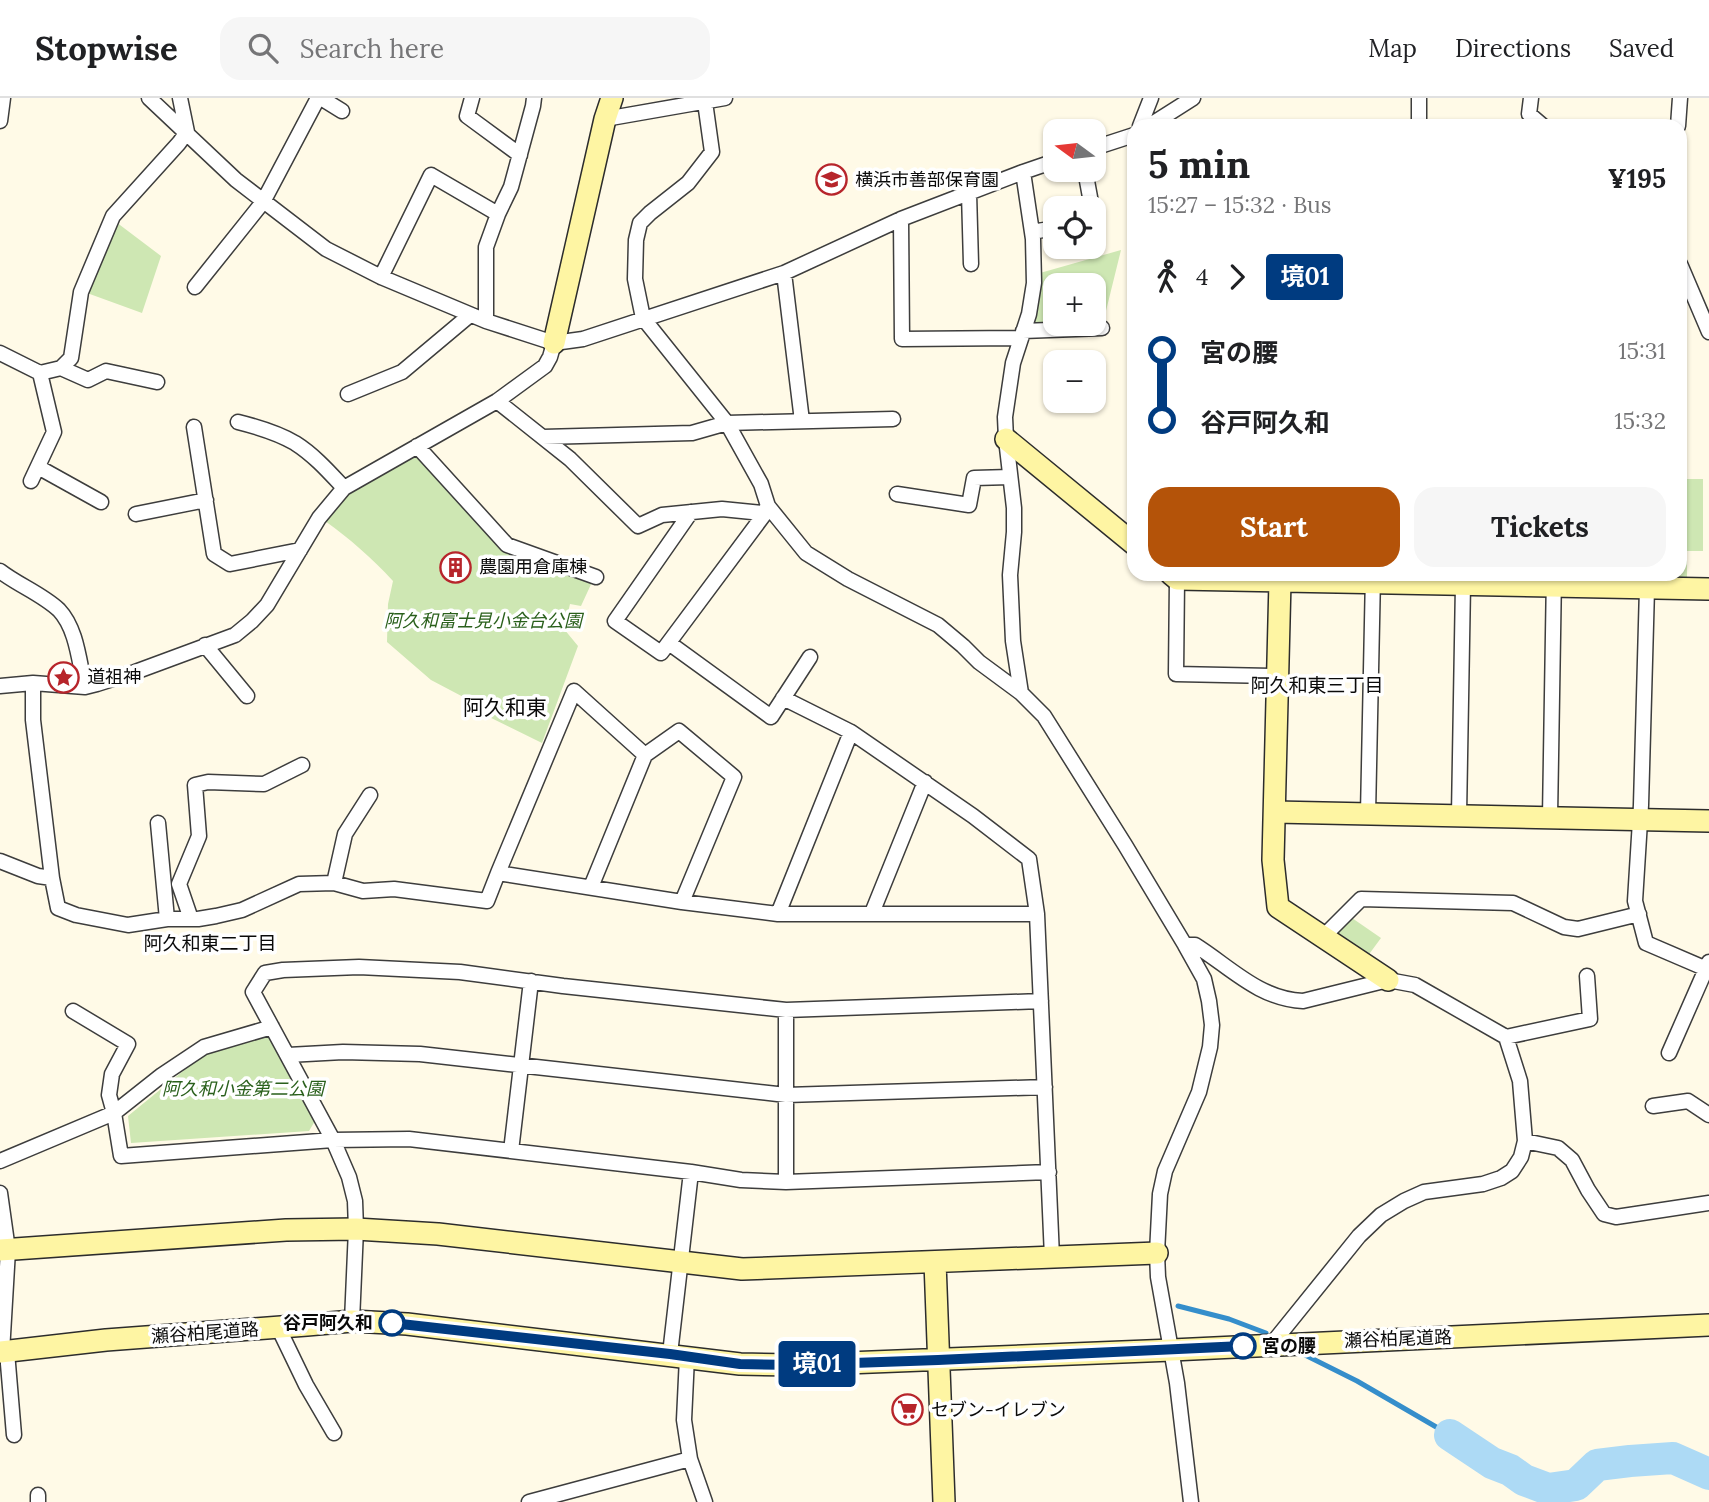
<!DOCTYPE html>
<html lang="en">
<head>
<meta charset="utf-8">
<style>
	:root { --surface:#fff; --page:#f6f6f6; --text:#202124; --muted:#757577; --line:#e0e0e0; --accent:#b45309 }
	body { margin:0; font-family:Lora,"Noto Sans JP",serif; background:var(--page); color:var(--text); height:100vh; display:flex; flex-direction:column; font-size:26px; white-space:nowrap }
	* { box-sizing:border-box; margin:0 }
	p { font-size:23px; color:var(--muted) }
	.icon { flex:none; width:38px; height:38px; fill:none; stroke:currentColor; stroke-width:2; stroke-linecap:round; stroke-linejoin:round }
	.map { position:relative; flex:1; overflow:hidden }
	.side { position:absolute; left:1127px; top:21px; width:560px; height:462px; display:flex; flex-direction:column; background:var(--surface); border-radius:21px; box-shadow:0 2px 5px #0004 }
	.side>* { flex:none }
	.badge { padding:0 14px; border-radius:5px; font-size:24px; line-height:46px }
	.needle { width:46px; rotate:285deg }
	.buttons { position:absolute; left:1043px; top:21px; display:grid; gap:14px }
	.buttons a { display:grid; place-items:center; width:63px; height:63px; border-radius:14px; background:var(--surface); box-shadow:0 2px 5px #0004; font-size:35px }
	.map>.badge { position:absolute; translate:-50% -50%; box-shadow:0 0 0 4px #fff }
	.legs { display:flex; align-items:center; gap:10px; height:77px; padding:0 21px; font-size:23px }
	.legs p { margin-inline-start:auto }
	.overview { display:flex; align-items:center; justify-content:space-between; height:119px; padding:0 21px }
	h1 { font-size:38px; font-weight:700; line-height:52px }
	.button { display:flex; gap:14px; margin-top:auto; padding:14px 21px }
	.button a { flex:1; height:80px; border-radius:21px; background:var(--accent); color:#fff; font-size:28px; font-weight:700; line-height:80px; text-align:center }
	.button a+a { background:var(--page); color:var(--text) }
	ul { padding:0 21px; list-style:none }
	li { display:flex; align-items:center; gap:24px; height:70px; font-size:26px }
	li i { display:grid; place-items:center; width:10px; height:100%; margin:0 9px; background:currentColor }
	li i::after { content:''; width:18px; height:18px; margin:-9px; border:5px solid; border-radius:50%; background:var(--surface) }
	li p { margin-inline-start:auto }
	li:first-child i { background:linear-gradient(#0000 50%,currentColor 0) }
	li:last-child i { background:linear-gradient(currentColor 50%,#0000 0) }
	header { display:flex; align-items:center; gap:42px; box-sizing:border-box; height:98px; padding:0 35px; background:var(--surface); border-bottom:2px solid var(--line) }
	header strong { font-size:33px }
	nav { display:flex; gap:38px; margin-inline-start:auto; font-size:24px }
	.search { width:490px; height:63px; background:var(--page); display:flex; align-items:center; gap:18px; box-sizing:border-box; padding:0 24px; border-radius:21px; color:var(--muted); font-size:26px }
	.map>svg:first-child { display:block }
</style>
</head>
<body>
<header>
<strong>Stopwise</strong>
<div class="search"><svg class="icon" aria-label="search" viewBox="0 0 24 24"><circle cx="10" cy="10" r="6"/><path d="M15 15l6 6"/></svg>Search here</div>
<nav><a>Map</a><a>Directions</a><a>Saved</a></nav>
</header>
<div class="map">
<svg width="1709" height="1404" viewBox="0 0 1709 1404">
	<rect width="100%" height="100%" fill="#fffae7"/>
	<!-- green -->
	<path fill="#cee7b3" d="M116,124L161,158L142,215L87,195Z
		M1121,152L1104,221L1094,222V187H1055V225L1032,227L1040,175Z
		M413,353L503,449L593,482L581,508L570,506L564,531L578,548L542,645L477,613L469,602L431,582L387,544L388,506L393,483C372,460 350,441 325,423L351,391Z
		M1680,381H1703V453H1687V482H1561V476H1680Z
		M1352,820L1381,840L1367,859L1334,837Z
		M269,935L315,1023L309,1033L131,1045L128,1018L210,951Z"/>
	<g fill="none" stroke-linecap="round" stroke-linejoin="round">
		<!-- stream -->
		<path stroke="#358ecb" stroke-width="5" d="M1178,1208L1229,1221L1266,1235
			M1303,1256L1357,1283L1450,1337"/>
		<!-- river -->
		<path stroke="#addaf5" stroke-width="32" d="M1450,1337L1492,1365L1510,1372L1524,1382L1548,1391L1576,1387L1597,1367L1630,1363L1673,1360L1709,1376"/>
		<defs>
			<path id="street" d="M149,0L236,82L326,151L381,179L486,223L554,245L583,241L784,175L901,121L1023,74L1055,63
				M321,0L342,13
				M472,0L467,18L520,57
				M706,0L705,4L712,54L688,85L650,115L640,125L636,142L635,181L643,220L727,325L761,386L768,408L806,455L848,481L938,527L963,548L979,564L1021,595L1044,618L1125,747L1185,847L1204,881L1209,903L1212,927L1210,949L1199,994L1165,1073L1160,1096L1157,1155L1158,1179L1177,1285L1191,1404
				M1531,0L1529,16L1543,28
				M605,21L725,0
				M0,23L3,0
				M1140,28L1151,0
				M1149,28L1193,0
				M1419,28V0
				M1678,28L1680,0
				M1094,50L1134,37
				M1085,72L1092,110
				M969,95L971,166
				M901,121L902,241L1021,240
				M1094,121V124
				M1032,134L1055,130
				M1680,166L1709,234
				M784,175L802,323
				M381,179L431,77L498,116
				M195,189L263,104L318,0
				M486,223V149L498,116L511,89L533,8L534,0
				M1023,233L1102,230
				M0,255L40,275L61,270L71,260L81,194L113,118L179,45L187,34L180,0
				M61,270L88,282L106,273L157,284
				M348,296L402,274L470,217
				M497,303L570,361L638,428L662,417L722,411L762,415L769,410L661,555L615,523L691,414
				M238,324C258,329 278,335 295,345C314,357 329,374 344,390
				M194,329L214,456L230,466L300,452
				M543,339L692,335L727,325L893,321
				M417,348L507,447L596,479
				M38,369L101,404
				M31,383L54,334L40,275
				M897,396L969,407L974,380L1010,379
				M136,416L206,402
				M0,473C18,487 42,496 59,512C77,531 79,564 85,589
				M1177,481L1176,576L1278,578
				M1647,490L1641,707L1635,803L1646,845L1709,872
				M669,545L771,619L810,559
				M205,547L247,598
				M33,585V622L52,780L58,810L76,817L128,827L167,821H198L216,818L242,812L299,786L334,785L363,793L394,791L487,803L498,775
				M0,588L33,585L85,589L97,586L135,574L235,537L252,523L267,507L319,420L344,390L497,303L545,268L550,259L554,245
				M1021,595L1013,543L1010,477L1014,434V410L1006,341L1005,319L1013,265L1029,216L1034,185L1033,141L1023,74
				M783,600L851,634L973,718L1029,761L1037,816L1052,1159
				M645,657L679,633L734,679L682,804
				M1368,716L1373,477
				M1459,717L1463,486
				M1550,719L1554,476
				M158,725L167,821
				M0,763L38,778L52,780
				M334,785L345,736L370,697
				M591,789L645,657L574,593L498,775L682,804L778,816H1037
				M872,815L925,684
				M778,816L851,634
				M191,821L179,786L199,738L195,687L208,684L264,686L302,667
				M1324,838L1361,801L1513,805L1564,829L1578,831L1639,816
				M1185,847H1195C1230,869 1259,901 1303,903L1388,882L1415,887L1506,939L1520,983L1525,1043L1521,1059L1512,1073L1501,1080L1483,1086L1424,1094L1404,1103L1381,1117L1359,1138L1271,1247
				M73,913L128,946L112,976L109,997L114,1015L121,1058L333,1042L409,1041L691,1074L741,1082L786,1084L1049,1074
				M1506,939L1590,921L1587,878
				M1669,955L1709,864
				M288,957L343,954L420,956L786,997L1045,989
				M1653,1008L1688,1003L1709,1017
				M1525,1043L1558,1050L1572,1062L1588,1092L1604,1116L1616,1119L1709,1105
				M511,1053L531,883
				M0,1063L114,1015L162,977L204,949L272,929
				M786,1084V912
				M0,1095L8,1152L2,1254
				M352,1223L356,1131L355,1103L349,1079L333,1042L253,894L265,875L283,872L359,869L460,874L563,888L786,912L1041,903
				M278,1229L306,1287L334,1335
				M7,1254L14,1337
				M670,1256L691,1074
				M687,1259L684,1322L690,1361L705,1404
				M38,1404V1397
				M529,1404L690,1361"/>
			<path id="secondary" d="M554,245L605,21L612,0
				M1006,341L1134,446
				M1171,476L1177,481L1709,491
				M1280,483L1273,762L1278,809L1388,882
				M1275,714L1709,723
				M0,1152L286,1132L356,1131L438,1136L742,1171L1157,1155
				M935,1164L944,1404
				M0,1254L106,1242L307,1227L352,1223L407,1226L740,1266L796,1267L1172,1252L1709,1227"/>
		</defs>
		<!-- street casing -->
		<use href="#street" stroke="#3d3d3d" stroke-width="17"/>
		<!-- secondary casing -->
		<use href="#secondary" stroke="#2c2c2c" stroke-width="24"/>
		<!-- street -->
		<use href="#street" stroke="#fff" stroke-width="14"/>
		<!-- secondary -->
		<use href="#secondary" stroke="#fef5a3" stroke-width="21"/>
	</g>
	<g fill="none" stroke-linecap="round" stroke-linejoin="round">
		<defs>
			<path id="line-1" d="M392,1225L670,1256L740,1266L796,1267L938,1262L1243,1248"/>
		</defs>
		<!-- line-1 casing -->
		<use href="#line-1" stroke="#fff" stroke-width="16"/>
		<!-- line-1 -->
		<use href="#line-1" stroke="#003b80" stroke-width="10"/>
	</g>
	<!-- icons -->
	<defs>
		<symbol id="school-ring" viewBox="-11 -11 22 22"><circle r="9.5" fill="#fff" stroke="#b7252b" stroke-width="1.5"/><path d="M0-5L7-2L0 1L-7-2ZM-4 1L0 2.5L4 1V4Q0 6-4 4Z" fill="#b7252b"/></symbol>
		<symbol id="building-ring" viewBox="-11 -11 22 22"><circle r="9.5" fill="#fff" stroke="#b7252b" stroke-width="1.5"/><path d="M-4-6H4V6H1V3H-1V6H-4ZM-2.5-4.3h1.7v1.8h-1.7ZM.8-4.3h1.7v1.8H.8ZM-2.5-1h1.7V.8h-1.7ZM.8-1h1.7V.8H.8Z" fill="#b7252b"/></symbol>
		<symbol id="sight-ring" viewBox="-11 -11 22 22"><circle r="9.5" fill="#fff" stroke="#b7252b" stroke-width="1.5"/><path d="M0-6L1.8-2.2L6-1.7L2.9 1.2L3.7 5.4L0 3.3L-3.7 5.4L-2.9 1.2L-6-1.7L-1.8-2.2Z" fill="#b7252b"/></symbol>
		<symbol id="supermarket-ring" viewBox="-11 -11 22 22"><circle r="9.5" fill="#fff" stroke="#b7252b" stroke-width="1.5"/><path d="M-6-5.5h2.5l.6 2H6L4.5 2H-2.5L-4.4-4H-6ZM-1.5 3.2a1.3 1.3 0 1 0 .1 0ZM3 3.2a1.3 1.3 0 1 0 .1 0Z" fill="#b7252b"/></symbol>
	</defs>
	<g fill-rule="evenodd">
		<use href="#school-ring" x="814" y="64" width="35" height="35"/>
		<use href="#building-ring" x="438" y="452" width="35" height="35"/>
		<use href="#sight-ring" x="46" y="562" width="35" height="35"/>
		<use href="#supermarket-ring" x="890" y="1294" width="35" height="35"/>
	</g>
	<!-- markers -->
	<g fill="#fff" stroke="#003b80" stroke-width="3.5">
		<circle cx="392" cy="1225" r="12"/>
		<circle cx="1243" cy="1248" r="12"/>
	</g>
	<g text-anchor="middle" stroke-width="7" stroke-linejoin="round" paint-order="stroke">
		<!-- poi labels -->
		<g font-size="18" fill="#0a0a0a" stroke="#fff" text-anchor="start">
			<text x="855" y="88">横浜市善部保育園</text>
			<text x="479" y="475">農園用倉庫棟</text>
			<text x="87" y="585">道祖神</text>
			<text x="931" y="1318">セブン-イレブン</text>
		</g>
		<!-- park labels -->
		<g font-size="18" font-style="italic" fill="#2a601c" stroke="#fff">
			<text x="483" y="529">阿久和富士見小金台公園</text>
			<text x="243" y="997">阿久和小金第二公園</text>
		</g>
		<!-- stop labels -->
		<g font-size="18" font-weight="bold" fill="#0a0a0a" stroke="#fff" text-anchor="end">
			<text x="373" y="1231">谷戸阿久和</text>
			<text x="1262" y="1254" text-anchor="start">宮の腰</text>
		</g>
		<!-- street labels -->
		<g font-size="18" fill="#0a0a0a" stroke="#fff">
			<text transform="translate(205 1235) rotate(-4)" y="6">瀬谷柏尾道路</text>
			<text transform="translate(1398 1241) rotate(-2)" y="6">瀬谷柏尾道路</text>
		</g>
		<!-- neighbourhood labels -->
		<g font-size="19" fill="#0a0a0a" stroke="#fff">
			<text x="1317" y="594">阿久和東三丁目</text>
			<text x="210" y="852">阿久和東二丁目</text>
		</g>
		<!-- quarter labels -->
		<g font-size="21" fill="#0a0a0a" stroke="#fff">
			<text x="505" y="617">阿久和東</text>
		</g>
	</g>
</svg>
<div class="buttons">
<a><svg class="needle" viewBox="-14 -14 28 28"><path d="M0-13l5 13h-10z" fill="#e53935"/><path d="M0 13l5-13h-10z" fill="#757577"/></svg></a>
<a><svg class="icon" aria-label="locate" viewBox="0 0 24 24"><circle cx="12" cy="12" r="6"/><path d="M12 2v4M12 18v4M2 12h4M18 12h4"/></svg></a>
<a>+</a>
<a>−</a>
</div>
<b class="badge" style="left:817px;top:1266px;background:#003b80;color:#fff">境01</b>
<section class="side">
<div class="overview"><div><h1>5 min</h1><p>15:27 – 15:32 · Bus</p></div><b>¥195</b></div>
<div class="legs"><svg class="icon" aria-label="walk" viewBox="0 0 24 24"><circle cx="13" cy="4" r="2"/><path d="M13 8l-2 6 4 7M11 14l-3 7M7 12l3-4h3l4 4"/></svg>4<svg class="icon" aria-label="forward" viewBox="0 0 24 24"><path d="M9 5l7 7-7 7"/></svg><b class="badge" style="background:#003b80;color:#fff">境01</b></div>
<ul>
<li><i style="color:#003b80"></i><b>宮の腰</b><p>15:31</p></li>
<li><i style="color:#003b80"></i><b>谷戸阿久和</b><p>15:32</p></li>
</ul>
<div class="button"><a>Start</a><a>Tickets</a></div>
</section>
</div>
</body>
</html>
